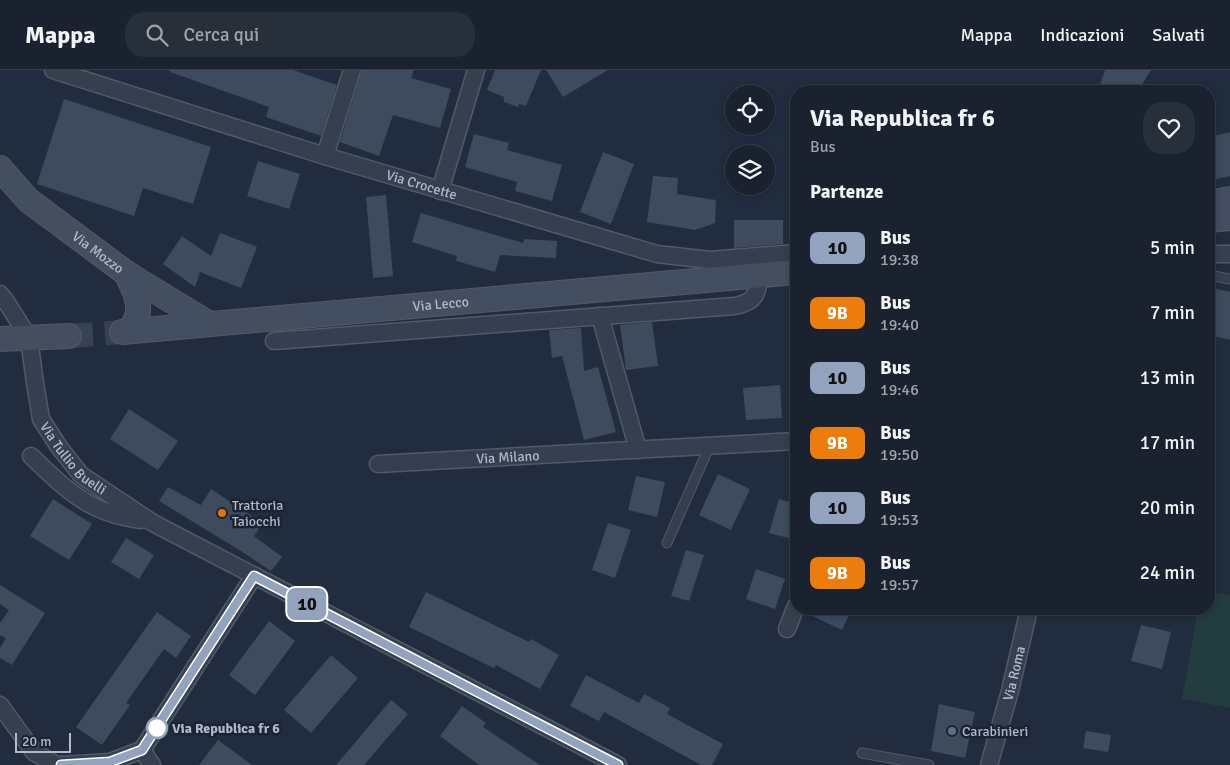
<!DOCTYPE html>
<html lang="it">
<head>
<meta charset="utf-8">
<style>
	:root { --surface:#19222e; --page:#262f3a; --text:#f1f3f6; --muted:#9fa4aa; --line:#373f4a }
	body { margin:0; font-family:Signika,sans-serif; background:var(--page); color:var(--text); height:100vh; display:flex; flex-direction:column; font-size:19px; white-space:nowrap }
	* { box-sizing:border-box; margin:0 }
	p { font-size:16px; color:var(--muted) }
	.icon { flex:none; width:28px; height:28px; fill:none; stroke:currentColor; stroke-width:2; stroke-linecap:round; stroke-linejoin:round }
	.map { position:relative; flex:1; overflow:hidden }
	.side { position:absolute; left:790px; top:15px; width:425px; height:530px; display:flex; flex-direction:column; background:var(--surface); border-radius:20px; box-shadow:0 2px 8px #0003,0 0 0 1px var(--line) }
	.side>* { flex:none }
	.badge { padding:0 10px; border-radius:8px; font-size:18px; line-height:32px }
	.fabs { position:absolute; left:725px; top:15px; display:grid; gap:10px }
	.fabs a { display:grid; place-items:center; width:50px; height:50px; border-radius:50%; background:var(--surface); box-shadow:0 2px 8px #0003,0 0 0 1px var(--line); font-size:25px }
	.scale { position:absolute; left:15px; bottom:12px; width:56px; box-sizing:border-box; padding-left:5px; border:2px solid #b1bac9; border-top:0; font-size:14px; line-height:18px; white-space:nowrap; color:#b1bac9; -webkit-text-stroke:4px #1a2432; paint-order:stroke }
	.map>.badge { position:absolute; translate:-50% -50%; box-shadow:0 0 0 2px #fff }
	h2 { padding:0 20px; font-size:19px; line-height:45px }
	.round { display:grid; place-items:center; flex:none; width:52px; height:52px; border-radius:20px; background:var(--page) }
	.headline { display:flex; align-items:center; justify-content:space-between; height:85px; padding:0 20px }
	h1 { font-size:24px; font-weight:800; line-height:38px }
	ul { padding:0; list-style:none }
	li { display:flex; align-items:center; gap:15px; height:65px; padding:0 20px }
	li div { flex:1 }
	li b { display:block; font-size:19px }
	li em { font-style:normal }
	li .badge { min-width:55px; font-weight:700; text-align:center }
	header { display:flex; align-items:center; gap:30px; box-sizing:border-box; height:70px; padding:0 25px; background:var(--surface); border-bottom:1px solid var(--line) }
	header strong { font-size:24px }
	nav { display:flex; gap:28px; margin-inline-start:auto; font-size:18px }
	.search { width:350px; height:45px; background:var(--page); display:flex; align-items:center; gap:12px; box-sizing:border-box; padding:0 18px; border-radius:20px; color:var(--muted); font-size:19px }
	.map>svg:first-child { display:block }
</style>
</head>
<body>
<header>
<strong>Mappa</strong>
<div class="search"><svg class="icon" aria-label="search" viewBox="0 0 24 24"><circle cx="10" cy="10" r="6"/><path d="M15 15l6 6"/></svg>Cerca qui</div>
<nav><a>Mappa</a><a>Indicazioni</a><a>Salvati</a></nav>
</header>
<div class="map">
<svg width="1230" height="695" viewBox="0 0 1230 695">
	<rect width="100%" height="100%" fill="#212d3e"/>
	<!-- green -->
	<path fill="#233c3f" d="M1209,522L1230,525V638L1182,629L1198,539H1209Z"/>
	<!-- building -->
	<path fill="#3d4b5d" d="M170,0H293L337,15L321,66L266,47L269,37L170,2Z
		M362,0H414L411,8L451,19L440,58L393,45L379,86L340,72Z
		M495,0H541L526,36L519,34L518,37L504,32V27L487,20Z
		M546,0H608L563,27Z
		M1105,0H1151L1138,21H1098Z
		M64,29L211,77L193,134L143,118L134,146L37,114Z
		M1230,62V106L1209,111V67Z
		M474,64L509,73L507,80L562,95L552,131L515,121L517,112L465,97Z
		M603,82L634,94L611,154L580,142Z
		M258,91L300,104L289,139L247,126Z
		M653,106L678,108L677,124L716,130L715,153L695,160L647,152Z
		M386,125L393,206L373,208L366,127Z
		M421,143L523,173L524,169L557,171L556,188L500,185L495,202L456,191L457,186L412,172Z
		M734,150H783V174L734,178Z
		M220,163L257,177L241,218L200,202L195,217L163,194L182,166L211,186Z
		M1209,217L1230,222V270L1209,265Z
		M652,252L658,296L626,300L620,255Z
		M581,258L584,301L598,297L616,362L584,370L562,286L552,288L549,260Z
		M780,315L782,348L746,350L743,318Z
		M129,339L178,371L158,400L110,369Z
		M718,404L750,419L731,460L699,445Z
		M636,406L665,412L657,447L628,440Z
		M168,417L201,435L211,419L263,453L254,466L282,487L271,501L244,483L159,431Z
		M53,429L92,454L69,490L30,466Z
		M779,429L796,434V470L769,463Z
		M608,453L631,460L615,508L592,500Z
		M126,468L154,485L139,509L111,492Z
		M686,480L704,485L689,531L671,526Z
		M756,499L785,509L775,539L746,529Z
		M0,515L45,543L12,595L0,588V578L6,568L0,565V553L9,540L0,534Z
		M426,522L529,572L531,569L559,585L540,619L496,595L494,598L409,557Z
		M805,539H852L842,560L804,542Z
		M157,542L191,566L176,588L164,579L126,633L130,635L102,675L76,657Z
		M269,551L295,571L255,625L229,605Z
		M1141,555L1171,562L1162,599L1131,591Z
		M331,585L358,608L311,663L284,640Z
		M586,605L639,633L644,624L670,638L667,644L723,674L712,695H701L604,642L599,651L570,636Z
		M391,630L408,644L364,695H336Z
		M939,634L975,642L965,688L931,681Z
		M462,636L486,653L483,657L540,695H479L440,666Z
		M1086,661L1111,665L1108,682L1083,678Z
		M218,670L252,695H199Z"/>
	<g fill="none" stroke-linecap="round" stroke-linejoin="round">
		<!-- secondary-tunnel -->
		<path stroke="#374253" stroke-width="24" stroke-dasharray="24 12" stroke-linecap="butt" d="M69,266L122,262"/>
		<defs>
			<path id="lane" d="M1209,205L1230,209
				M1209,359V360
				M667,473L709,377
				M862,683L929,695"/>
			<g id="street">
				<path id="s1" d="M53,0L325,86L657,184L710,190L796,183"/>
				<path d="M325,86L352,0"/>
				<path d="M440,121L476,0"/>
				<path d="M1209,184H1230"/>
				<path id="s2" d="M0,224L5,230L29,268L35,313L41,349L59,377L81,405L153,453L618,695"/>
				<path d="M600,246L638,380"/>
				<path d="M274,271L735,236C755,232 757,225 760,206"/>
				<path d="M31,386C54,408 78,433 110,443C120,447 130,448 141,450"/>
				<path id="s3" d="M378,394L796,371"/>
				<path d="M787,559L796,536"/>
				<path d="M0,635L34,682L56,695"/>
				<path d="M142,680L152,695"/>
				<path d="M61,695L110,692L142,680L254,506"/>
				<path id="s4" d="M989,695L1010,621L1029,539"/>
			</g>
			<g id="secondary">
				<path id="s5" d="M0,98L28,130L126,203L208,253"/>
				<path d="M1209,133L1230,129"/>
				<path d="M1209,150L1230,148"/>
				<path d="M126,203C136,224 146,239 129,261"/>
				<path id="s6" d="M122,262L796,202"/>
				<path d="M0,269L69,266"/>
			</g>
		</defs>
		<!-- lane casing -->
		<use href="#lane" stroke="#505a68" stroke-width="11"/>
		<!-- street casing -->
		<use href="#street" stroke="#505a68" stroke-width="19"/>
		<!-- secondary casing -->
		<use href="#secondary" stroke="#505a68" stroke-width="26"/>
		<!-- lane -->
		<use href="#lane" stroke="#353f4e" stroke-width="9"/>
		<!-- street -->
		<use href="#street" stroke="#353f4e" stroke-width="16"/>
		<!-- secondary -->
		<use href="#secondary" stroke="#434e61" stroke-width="24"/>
	</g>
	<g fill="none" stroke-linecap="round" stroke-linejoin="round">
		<defs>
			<path id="line" d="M61,695L110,692L142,680L254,506L618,695"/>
		</defs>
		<!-- line casing -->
		<use href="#line" stroke="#fff" stroke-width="11"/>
		<!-- line -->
		<use href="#line" stroke="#93a3bd" stroke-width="8"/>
	</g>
	<!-- markers -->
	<circle fill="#e8710a" stroke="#1a2432" stroke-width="2" cx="222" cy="443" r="5"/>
	<circle fill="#fff" stroke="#93a3bd" stroke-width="2.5" cx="157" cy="658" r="10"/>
	<circle fill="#5c6f8a" stroke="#1a2432" stroke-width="2" cx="952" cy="661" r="5"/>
	<g text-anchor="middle" stroke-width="5" stroke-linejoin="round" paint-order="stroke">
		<!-- street labels -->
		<g font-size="14" fill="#b1bac9" stroke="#1a2432">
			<text dy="5" stroke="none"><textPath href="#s1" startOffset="386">Via Crocette</textPath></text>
			<text dy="5" stroke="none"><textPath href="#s5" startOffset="130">Via Mozzo</textPath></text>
			<text dy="5" stroke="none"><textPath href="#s6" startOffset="320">Via Lecco</textPath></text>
			<text dy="5" stroke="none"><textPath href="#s2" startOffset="186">Via Tullio Buelli</textPath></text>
			<text dy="5" stroke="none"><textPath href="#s3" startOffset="130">Via Milano</textPath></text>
			<text dy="5" stroke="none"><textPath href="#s4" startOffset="95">Via Roma</textPath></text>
		</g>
		<!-- poi labels -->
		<g font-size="14" fill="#b1bac9" stroke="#1a2432" text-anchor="start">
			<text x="232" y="440">Trattoria<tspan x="232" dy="16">Taiocchi</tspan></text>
			<text x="962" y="666">Carabinieri</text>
		</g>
		<!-- stop labels -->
		<g font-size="14" font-weight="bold" fill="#b1bac9" stroke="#1a2432" text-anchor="start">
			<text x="172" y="663">Via Republica fr 6</text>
		</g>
	</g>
</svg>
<div class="fabs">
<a><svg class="icon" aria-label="locate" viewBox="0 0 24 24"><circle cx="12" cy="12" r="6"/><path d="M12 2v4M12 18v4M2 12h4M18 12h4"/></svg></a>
<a><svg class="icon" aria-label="layers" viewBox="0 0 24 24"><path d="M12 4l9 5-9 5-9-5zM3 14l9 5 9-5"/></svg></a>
</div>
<div class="scale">20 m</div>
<b class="badge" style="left:307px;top:534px;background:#93a3bd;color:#111">10</b>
<section class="side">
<div class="headline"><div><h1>Via Republica fr 6</h1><p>Bus</p></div><a class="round"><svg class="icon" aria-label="heart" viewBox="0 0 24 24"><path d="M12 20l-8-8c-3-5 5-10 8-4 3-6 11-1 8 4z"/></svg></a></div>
<h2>Partenze</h2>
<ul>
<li><span class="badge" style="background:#93a3bd;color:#111">10</span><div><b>Bus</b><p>19:38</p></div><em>5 min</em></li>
<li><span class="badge" style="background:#ec7c0c;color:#fff">9B</span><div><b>Bus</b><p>19:40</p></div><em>7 min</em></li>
<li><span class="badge" style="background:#93a3bd;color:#111">10</span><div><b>Bus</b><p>19:46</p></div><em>13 min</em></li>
<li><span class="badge" style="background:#ec7c0c;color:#fff">9B</span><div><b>Bus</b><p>19:50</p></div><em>17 min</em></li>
<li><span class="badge" style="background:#93a3bd;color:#111">10</span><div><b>Bus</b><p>19:53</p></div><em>20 min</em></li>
<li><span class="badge" style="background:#ec7c0c;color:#fff">9B</span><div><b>Bus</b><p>19:57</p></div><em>24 min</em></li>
</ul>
</section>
</div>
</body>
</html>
